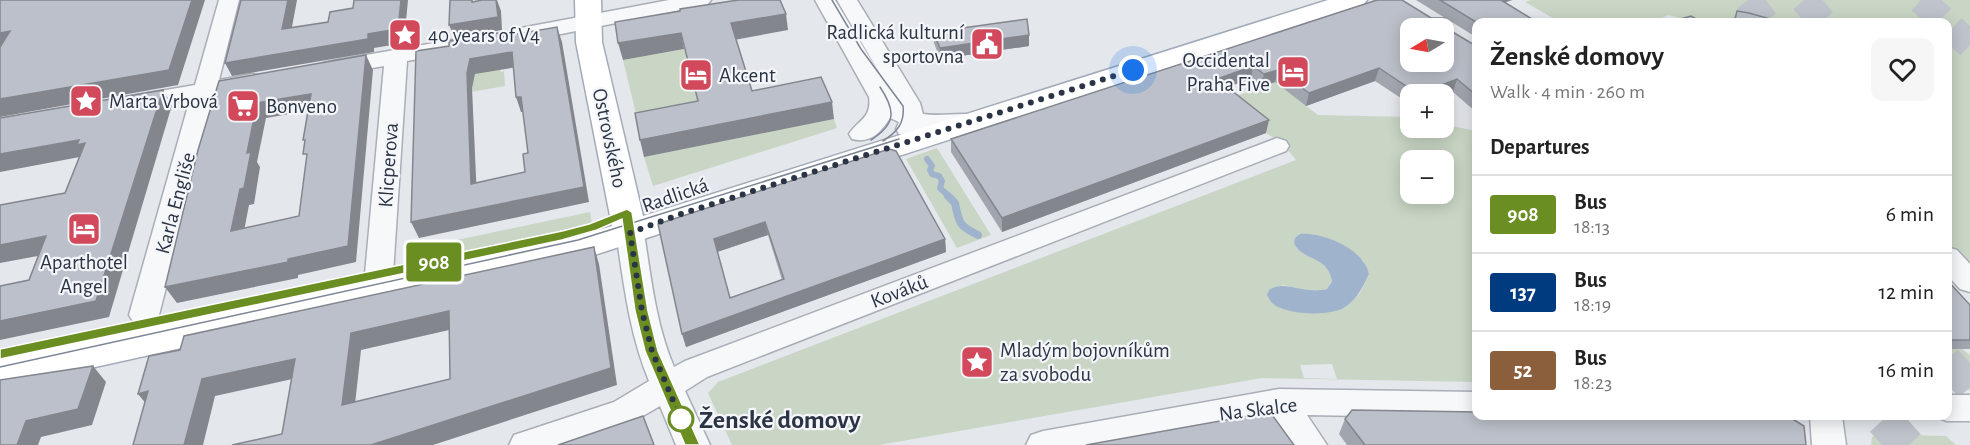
<!DOCTYPE html>
<html lang="en">
<head>
<meta charset="utf-8">
<style>
	:root { --surface:#fff; --page:#f6f6f6; --text:#222; --muted:#767676; --line:#e0e0e0 }
	body { margin:0; font-family:"Alegreya Sans",sans-serif; background:var(--page); color:var(--text); height:100vh; display:flex; flex-direction:column; font-size:22px; white-space:nowrap }
	* { box-sizing:border-box; margin:0 }
	p { font-size:20px; color:var(--muted) }
	.icon { flex:none; width:33px; height:33px; fill:none; stroke:currentColor; stroke-width:2; stroke-linecap:round; stroke-linejoin:round }
	.map { position:relative; flex:1; overflow:hidden }
	.panel { position:absolute; left:1472px; top:18px; width:480px; height:402px; display:flex; flex-direction:column; background:var(--surface); border-radius:12px; box-shadow:0 3px 15px #0003 }
	.panel>* { flex:none }
	.badge { padding:0 12px; border-radius:4px; font-size:21px; line-height:39px }
	.needle { width:39px; rotate:260deg }
	.tools { position:absolute; left:1400px; top:18px; display:grid; gap:12px }
	.tools a { display:grid; place-items:center; width:54px; height:54px; border-radius:12px; background:var(--surface); box-shadow:0 3px 15px #0003; font-size:30px }
	.you { position:absolute; width:30px; height:30px; margin:-15px; border:4px solid #fff; border-radius:50%; background:#1a73e8; box-shadow:0 0 0 9px #1a73e833 }
	.map>.badge { position:absolute; translate:-50% -50%; box-shadow:0 0 0 3px #fff }
	h2 { padding:0 18px; font-size:22px; line-height:54px }
	.round { display:grid; place-items:center; flex:none; width:63px; height:63px; border-radius:12px; background:var(--page) }
	.head { display:flex; align-items:center; justify-content:space-between; height:102px; padding:0 18px }
	h1 { font-size:28px; font-weight:700; line-height:45px }
	ul { padding:0; list-style:none }
	li { display:flex; align-items:center; gap:18px; height:78px; padding:0 18px; border-top:2px solid var(--line) }
	li div { flex:1 }
	li b { display:block; font-size:22px }
	li em { font-style:normal }
	li .badge { min-width:66px; font-weight:700; text-align:center }
	.map>svg:first-child { display:block }
</style>
</head>
<body>
<div class="map">
<svg width="1970" height="445" viewBox="0 0 1970 445">
	<rect width="100%" height="100%" fill="#e4e7ec"/>
	<!-- green -->
	<path fill="#c9d6c5" fill-rule="evenodd" d="M1531,0H1970V266L1947,241V22H1687L1680,18L1668,15L1652,22H1560L1525,2Z
		M690,48L708,117L640,130L623,60Z
		M500,69L501,72L504,71L505,86L465,93L472,74Z
		M1275,82L1318,115L1410,117V128H1443V124L1476,131V382L1262,378L879,445H732L708,393L718,382L1296,160L1282,143L1266,133L1225,100ZM1410,160H1443V194H1410ZM1294,244L1363,260L1369,274L1360,293L1346,307L1304,313L1287,310L1273,304L1282,285L1315,292L1327,289L1332,280C1328,256 1305,262 1294,244ZM1332,364L1337,379L1304,378L1300,365Z
		M834,119L837,128L653,186L644,157Z
		M937,148L991,235L957,248L906,159Z
		M590,212L592,224L418,261L419,248Z
		M1947,349H1962L1970,355V390L1947,389Z
		M1879,434L1946,436L1956,445H1871L1872,437Z"/>
	<!-- water -->
	<path fill="#9fb4cc" d="M1300,234C1323,232 1364,249 1369,274C1363,286 1359,296 1348,305C1335,317 1286,316 1272,303C1270,301 1269,298 1267,295L1269,290C1285,279 1304,295 1327,289L1332,281C1328,256 1305,262 1294,244L1295,238Z"/>
	<g fill="none" stroke-linecap="round" stroke-linejoin="round">
		<!-- stream-far1 -->
		<path stroke="#9fb4cc" stroke-width="6" d="M927,159L932,166L930,170L932,174L939,176L942,181L940,188L950,197"/>
		<!-- stream -->
		<path stroke="#9fb4cc" stroke-width="8" d="M948,196L955,203C959,223 959,226 978,235"/>
		<!-- highway-tunnel-far1 -->
		<path stroke="#bfc3cb" stroke-width="28" stroke-dasharray="28 14" stroke-linecap="butt" d="M1748,0L1765,22
			M1804,0L1823,22
			M1921,0L1970,45"/>
		<!-- highway-tunnel -->
		<path stroke="#bfc3cb" stroke-width="36" stroke-dasharray="36 18" stroke-linecap="butt" d="M1947,384L1970,363
			M1882,445L1914,416"/>
		<defs>
			<path id="minor" d="M219,0H239L219,80L253,74L261,76L265,81L261,86L215,95L159,315L154,323L144,326L134,323L129,315L190,99L131,110L123,108L119,103L123,98L131,96L195,85Z
				M669,0H711L708,4L701,6L521,42L513,40L510,35L513,30L521,28Z
				M815,0H835L891,93L837,0H857L920,103L923,114C942,117 962,111 981,116L984,121L981,126L947,131L920,129L917,134L908,136L899,134L896,129L899,122L890,118C881,132 871,144 852,139L849,134C858,120 872,118 869,97Z
				M451,40L459,42L462,47L459,52L407,61L393,274L389,281L379,284L369,281L365,274L384,66L332,75L324,73L321,68L324,63L332,61Z
				M1277,138L1286,141L1289,146L1286,151L707,377L685,391L710,445H676L660,406L636,420L565,445H509L514,435L614,402L649,381C629,333 624,284 616,233L620,226L630,224L640,226L644,233C651,278 656,325 674,367L685,361Z
				M1947,247L1957,250L1970,264V292L1960,289L1947,275Z
				M1279,389L1476,392V416H1483L1476,418L1307,415L1327,445H1291L1271,416L1116,445H1026L1031,435L1043,431Z
				M1947,395H1970V421H1947L1936,417L1947,416Z
				M1810,416H1842L1846,445H1812Z"/>
			<path id="major" d="M575,0H601L602,42L643,216L1328,0H1367L1363,5L579,260L0,388V358L575,237L612,226L576,42Z"/>
		</defs>
		<!-- minor casing -->
		<use href="#minor" stroke="#a9aeb7" stroke-width="3"/>
		<!-- major casing -->
		<use href="#major" stroke="#a3abb8" stroke-width="3"/>
		<!-- minor -->
		<use href="#minor" fill="#f7f8fa" fill-rule="evenodd"/>
		<!-- major -->
		<use href="#major" fill="#fff" fill-rule="evenodd"/>
		<!-- tram -->
		<path stroke="#7d8696" stroke-width="1.5" d="M832,0L861,49L903,106C905,123 897,132 883,141
			M871,140C896,124 896,111 880,87
			M0,367L578,240L899,139"/>
	</g>
	<!-- wall -->
	<path fill="#a1a5ae" fill-rule="evenodd" d="M1377,0L1446,28L1471,43L1476,44V112L1453,92L1443,94H1410V104L1375,81L1306,106L1275,82L1261,87L1251,79L1227,87L1266,133L1002,232L951,152V139Z
		M1416,0H1512L1505,2L1476,22V37Z
		M933,32L1029,35V46L940,59L934,43Z
		M889,149L945,239L946,252L686,347L658,224ZM768,235L782,280L730,298L717,252Z
		M1947,280L1970,305V349H1947Z
		M1345,419L1806,445H1347L1339,434Z"/>
	<!-- shaded-wall -->
	<path fill="#83868d" d="M192,0H205L178,85L0,117V99Z
		M288,0H297L289,43L282,29Z
		M401,0H408L404,43L374,48V52L232,76L225,63L368,34Z
		M497,0L501,11L502,30L455,38L449,25Z
		M1492,0H1512L1489,8Z
		M786,14L788,30L734,40L731,23Z
		M557,27L562,42L589,202L419,238L411,222L584,187Z
		M10,31L0,49V33Z
		M681,33L684,49L623,60L618,43Z
		M1029,35V46L940,59V48Z
		M512,52L517,67L475,74L472,88L477,199L471,184L467,73L470,59Z
		M366,55L373,70L356,262L298,275V278L177,303L165,287L288,259Z
		M1253,66L1251,79L1215,91L1217,79Z
		M1379,68L1375,81L1306,106L1309,93Z
		M1278,70L1275,82L1261,87L1264,74Z
		M1457,79L1453,92L1443,95V94H1418Z
		M163,90L172,105L109,317L0,340V321Z
		M311,94L319,109L266,118L257,162L260,167L254,204L249,205L241,247L231,231L257,103Z
		M516,97H521L526,112H521Z
		M832,102L834,119L644,157L640,140Z
		M1269,120L1266,133L1002,232V218Z
		M79,140L85,143V156L0,172V154Z
		M765,222L768,235L717,252L714,239Z
		M46,236L59,252L0,263V245Z
		M945,239L946,252L686,347L682,334Z
		M594,247L599,264L617,385L433,445H371L611,368Z
		M449,311L458,328L361,350L353,422L342,405L351,333Z
		M295,359L306,376L215,396L203,445H184L202,379Z
		M93,366L106,382L92,425L41,437L38,445H17L26,421Z
		M148,391L152,411L138,394Z"/>
	<!-- building -->
	<path fill="#bbc0ca" stroke="#83868d" stroke-width="1.5" fill-rule="evenodd" d="M0,0H192L169,70L0,99V47L10,31L0,33Z
		M241,0H288L282,29L328,22L330,12L353,8L354,0H401L398,29L368,34V39L225,63Z
		M450,0H472V2L482,0H496L498,17L449,25Z
		M738,0H780L786,14L731,23L752,91L821,77L832,102L640,140L635,113L698,101L681,33L618,43L615,22L680,11V9Z
		M1377,0H1402L1431,18H1445L1446,28L1471,43L1476,44V95L1457,79L1418,94L1379,68L1309,93L1278,70L1264,74L1253,66L1217,79L1269,120L1002,218L951,139ZM1410,28H1443V62H1410Z
		M1440,0H1501L1537,22H1476Z
		M1737,11L1749,13L1781,22H1670L1691,16L1698,20L1735,19Z
		M1027,19L1029,35L940,48L933,32Z
		M557,27L584,187L411,222L416,51L449,46V41L499,33V37ZM512,52L516,97H521L528,153L523,154L525,172L471,184L467,73L470,59Z
		M366,55L348,246L288,259V262L165,287L198,150L219,81ZM311,94L303,140H305L303,154H307L299,216L231,231L240,189L244,188L251,152L247,153L257,103Z
		M163,90L96,301L0,321V286L29,280L46,236L0,245V205L65,193L85,143L77,145L79,140L0,154V118Z
		M889,149L896,151L945,239L682,334L658,224ZM765,222L784,279L730,298L714,239Z
		M594,247L611,368L371,445H232L282,434L295,359L202,379L184,445H133L148,391L138,394L149,356L180,350L184,336ZM449,311L450,379L342,405L351,333Z
		M1947,280L1970,305V340H1949L1947,338Z
		M93,366L78,409L26,421L17,445H0V380Z
		M1352,410L1476,412V416H1672L1791,418L1804,426L1806,445H1365L1345,419Z
		M1270,412L1294,445H1086Z
		M643,416L654,445H558Z"/>
	<!-- line -->
	<path fill="#6b8e23" stroke="#fff" stroke-width="1.5" d="M627,209L632,212L648,311L658,351L700,445H685L645,351L635,311L622,219L597,230L562,240L0,359V349L562,231L589,224Z"/>
	<g fill="none" stroke-linecap="round" stroke-linejoin="round">
		<!-- walk -->
		<path stroke="#2b3445" stroke-width="6" stroke-dasharray="0 10.8" d="M681,419L652,351L642,311L630,233L678,215L1133,70"/>
	</g>
	<!-- icons -->
	<defs>
		<symbol id="sight-square" viewBox="-11 -11 22 22"><rect x="-9" y="-9" width="18" height="18" rx="4" fill="#d1495b" stroke="#f4f6f9"/><path d="M0-6L1.8-2.2L6-1.7L2.9 1.2L3.7 5.4L0 3.3L-3.7 5.4L-2.9 1.2L-6-1.7L-1.8-2.2Z" fill="#fff"/></symbol>
		<symbol id="civic-square" viewBox="-11 -11 22 22"><rect x="-9" y="-9" width="18" height="18" rx="4" fill="#d1495b" stroke="#f4f6f9"/><path d="M-.6-6.5H3V-4.5H.6V-3L4-1V1h2V6H-6V1h2V-1L-.6-3ZM-1.2 2.5V6h2.4V2.5Z" fill="#fff"/></symbol>
		<symbol id="hotel-square" viewBox="-11 -11 22 22"><rect x="-9" y="-9" width="18" height="18" rx="4" fill="#d1495b" stroke="#f4f6f9"/><path d="M-6-4.5h1.5V1H6V5H4.5V3h-9V5H-6ZM-4 0a1.8 1.8 0 1 1 3.6 0ZM.5 0V-2.5h3Q6-2.5 6 0Z" fill="#fff"/></symbol>
		<symbol id="supermarket-square" viewBox="-11 -11 22 22"><rect x="-9" y="-9" width="18" height="18" rx="4" fill="#d1495b" stroke="#f4f6f9"/><path d="M-6-5.5h2.5l.6 2H6L4.5 2H-2.5L-4.4-4H-6ZM-1.5 3.2a1.3 1.3 0 1 0 .1 0ZM3 3.2a1.3 1.3 0 1 0 .1 0Z" fill="#fff"/></symbol>
	</defs>
	<g fill-rule="evenodd">
		<use href="#sight-square" x="386" y="16" width="38" height="38"/>
		<use href="#civic-square" x="968" y="25" width="38" height="38"/>
		<use href="#hotel-square" x="1274" y="53" width="38" height="38"/>
		<use href="#hotel-square" x="677" y="56" width="38" height="38"/>
		<use href="#sight-square" x="67" y="82" width="38" height="38"/>
		<use href="#supermarket-square" x="224" y="87" width="38" height="38"/>
		<use href="#hotel-square" x="65" y="210" width="38" height="38"/>
		<use href="#sight-square" x="958" y="343" width="38" height="38"/>
	</g>
	<!-- markers -->
	<circle fill="#fff" stroke="#6b8e23" stroke-width="3" cx="681" cy="419" r="12"/>
	<g text-anchor="middle" stroke-width="4.5" stroke-linejoin="round" paint-order="stroke">
		<!-- poi labels -->
		<g font-size="21" fill="#2b3445" stroke="#f4f6f9" text-anchor="start">
			<text x="964" y="39" text-anchor="end">Radlická kulturní<tspan x="964" dy="24">sportovna</tspan></text>
			<text x="428" y="42">40 years of V4</text>
			<text x="1270" y="67" text-anchor="end">Occidental<tspan x="1270" dy="24">Praha Five</tspan></text>
			<text x="719" y="82">Akcent</text>
			<text x="109" y="108">Marta Vrbová</text>
			<text x="266" y="113">Bonveno</text>
			<text x="84" y="269" text-anchor="middle">Aparthotel<tspan x="84" dy="24">Angel</tspan></text>
			<text x="1000" y="357">Mladým bojovníkům<tspan x="1000" dy="24">za svobodu</tspan></text>
		</g>
		<!-- street labels -->
		<g font-size="21" fill="#2b3445" stroke="#f4f6f9">
			<text transform="translate(610 138) rotate(78)" y="7">Ostrovského</text>
			<text transform="translate(388 165) rotate(-86)" y="7">Klicperova</text>
			<text transform="translate(675 195) rotate(-19)" y="7">Radlická</text>
			<text transform="translate(175 203) rotate(-75)" y="7">Karla Engliše</text>
			<text transform="translate(899 291) rotate(-21)" y="7">Kováků</text>
			<text transform="translate(1258 409) rotate(-7)" y="7">Na Skalce</text>
		</g>
		<!-- near-stop labels -->
		<g font-size="26" font-weight="bold" fill="#2b3445" stroke="#f4f6f9" text-anchor="start">
			<text x="699" y="428">Ženské domovy</text>
		</g>
	</g>
</svg>
<div class="tools">
<a><svg class="needle" viewBox="-14 -14 28 28"><path d="M0-13l5 13h-10z" fill="#e53935"/><path d="M0 13l5-13h-10z" fill="#767676"/></svg></a>
<a>+</a>
<a>−</a>
</div>
<div class="you" style="left:1133px;top:70px"></div>
<b class="badge" style="left:434px;top:262px;background:#6b8e23;color:#fff">908</b>
<section class="panel">
<div class="head"><div><h1>Ženské domovy</h1><p>Walk · 4 min · 260 m</p></div><a class="round"><svg class="icon" aria-label="heart" viewBox="0 0 24 24"><path d="M12 20l-8-8c-3-5 5-10 8-4 3-6 11-1 8 4z"/></svg></a></div>
<h2>Departures</h2>
<ul>
<li><span class="badge" style="background:#6b8e23;color:#fff">908</span><div><b>Bus</b><p>18:13</p></div><em>6 min</em></li>
<li><span class="badge" style="background:#003b80;color:#fff">137</span><div><b>Bus</b><p>18:19</p></div><em>12 min</em></li>
<li><span class="badge" style="background:#8b5e3c;color:#fff">52</span><div><b>Bus</b><p>18:23</p></div><em>16 min</em></li>
</ul>
</section>
</div>
</body>
</html>
